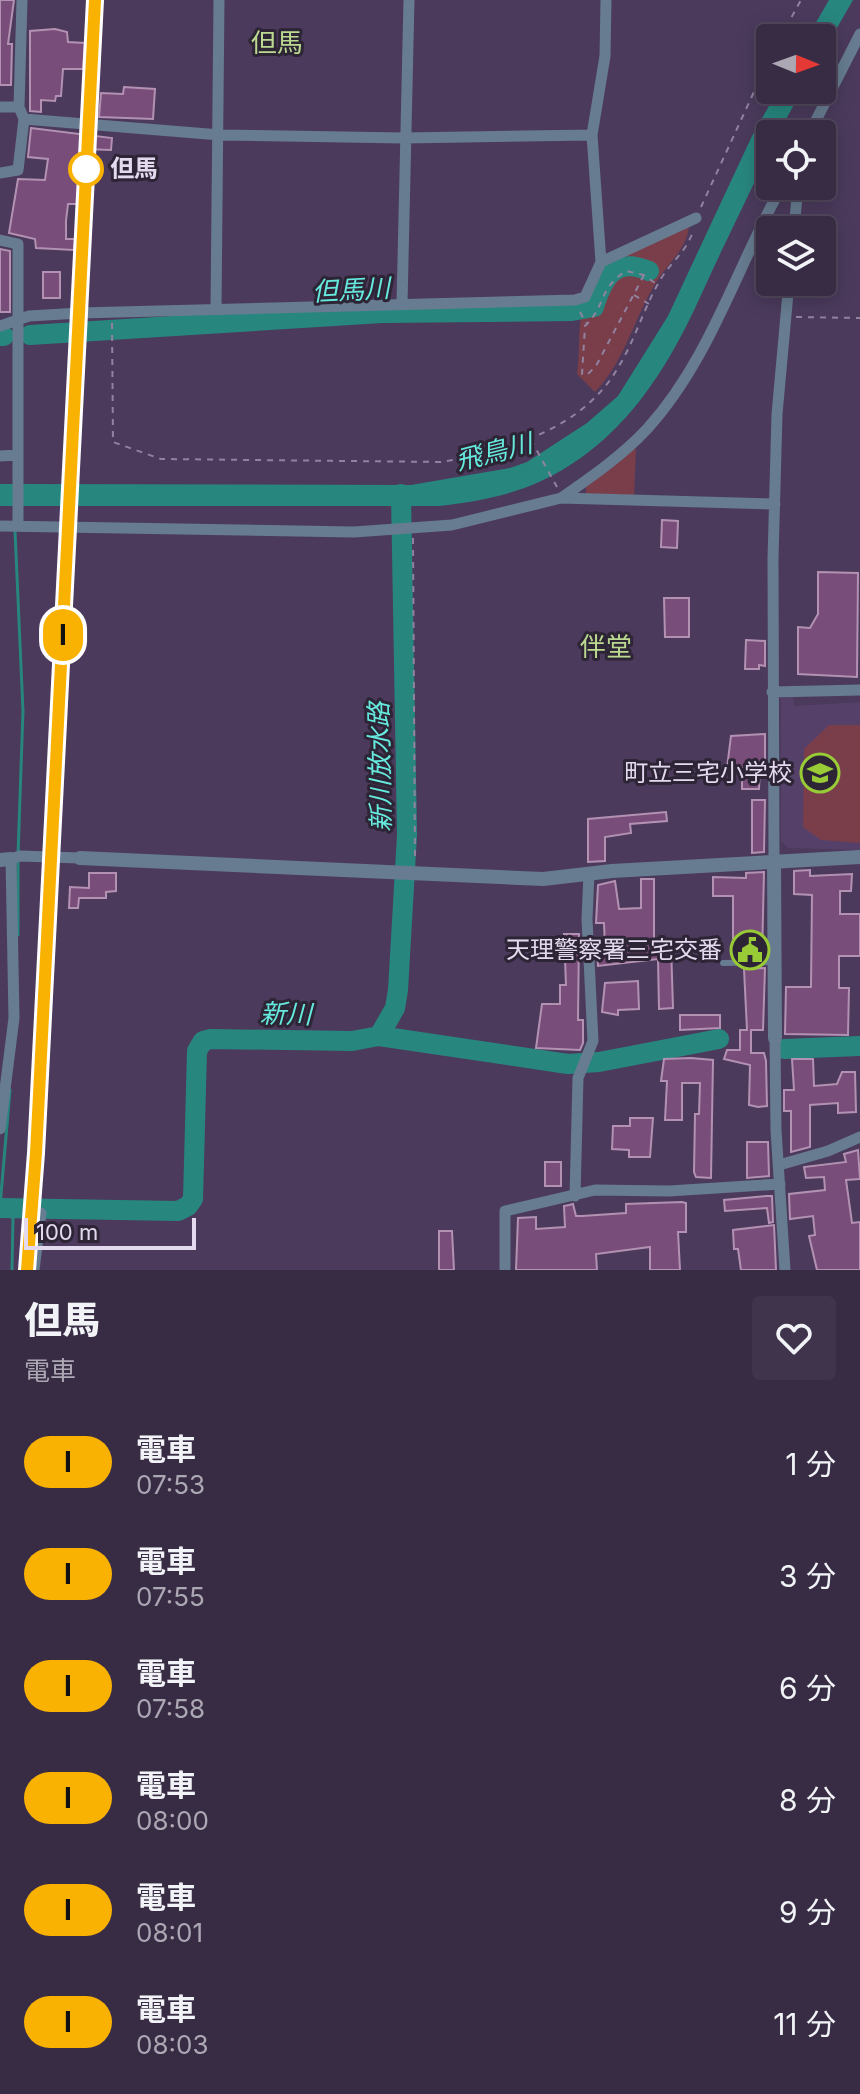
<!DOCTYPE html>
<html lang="ja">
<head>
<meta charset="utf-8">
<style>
	:root { --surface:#382c45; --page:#3f344c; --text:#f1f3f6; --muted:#aba7b3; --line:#52485e }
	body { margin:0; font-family:Inter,"Noto Sans JP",sans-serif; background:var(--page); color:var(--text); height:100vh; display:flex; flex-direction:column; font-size:30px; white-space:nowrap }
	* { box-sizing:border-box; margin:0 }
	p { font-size:26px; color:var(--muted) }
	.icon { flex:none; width:44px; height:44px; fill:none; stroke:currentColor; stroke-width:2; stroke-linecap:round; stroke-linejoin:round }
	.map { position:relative; height:1270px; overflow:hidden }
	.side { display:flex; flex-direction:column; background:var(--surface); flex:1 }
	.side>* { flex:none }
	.badge { padding:0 16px; border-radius:26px; font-size:28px; line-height:52px }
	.needle { width:52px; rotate:91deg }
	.tools { position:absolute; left:756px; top:24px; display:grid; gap:16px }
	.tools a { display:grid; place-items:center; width:80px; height:80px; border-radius:8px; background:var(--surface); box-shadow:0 4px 20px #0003,0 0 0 2px var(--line); font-size:40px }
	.scale { position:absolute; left:24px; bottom:20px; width:172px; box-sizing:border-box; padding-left:8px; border:4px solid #e4daef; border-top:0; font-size:22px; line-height:28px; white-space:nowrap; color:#e4daef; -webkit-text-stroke:6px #2d2535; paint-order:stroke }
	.map>.badge { position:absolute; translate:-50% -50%; box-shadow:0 0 0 4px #fff }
	.round { display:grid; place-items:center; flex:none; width:84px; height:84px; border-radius:8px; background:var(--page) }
	.overview { display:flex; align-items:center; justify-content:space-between; height:136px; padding:0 24px }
	h1 { font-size:38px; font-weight:800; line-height:60px }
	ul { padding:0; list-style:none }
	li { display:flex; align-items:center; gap:24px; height:112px; padding:0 24px }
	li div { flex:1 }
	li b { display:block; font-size:30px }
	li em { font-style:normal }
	li .badge { min-width:88px; font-weight:700; text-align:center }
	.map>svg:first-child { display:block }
</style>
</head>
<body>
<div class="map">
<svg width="860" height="1270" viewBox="0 0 860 1270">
	<rect width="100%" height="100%" fill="#4b3a5c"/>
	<!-- built -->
	<path fill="#554069" d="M793,697L794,706L860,702V850L788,848L781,841V698Z"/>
	<!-- green -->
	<path fill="#7a3e4b" d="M689,227C686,250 669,262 657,281C634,317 626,360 595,392L577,374C580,357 578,330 581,318C596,260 638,250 689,227Z
		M636,448L634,497L586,494V487Z
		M829,725H860V843L821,840L803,827L804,749Z"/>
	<!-- water -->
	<path fill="#27877f" d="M829,0H853L822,54V38H807Z
		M778,90H802L778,134H770V149C748,197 724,244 702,293C667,371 621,445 539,482C508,496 473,502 439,506H0V484L411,485L510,468L527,462L587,423L618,396L668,316L752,136Z"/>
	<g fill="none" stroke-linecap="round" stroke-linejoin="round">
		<!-- stream -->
		<path stroke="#27877f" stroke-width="3" d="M15,531L23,711L18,855
			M18,862V935
			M0,1206L10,1090
			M0,1208L13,1218L12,1270"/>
		<!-- river -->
		<path stroke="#27877f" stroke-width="20" d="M30,335L382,313L572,311L594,307C603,278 615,256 649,271
			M0,336H4
			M379,1036L395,1008L398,990L407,835L401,494
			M784,1049L860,1046
			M0,1208L178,1211L188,1206L193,1199L197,1051L203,1041L211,1039L352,1041L379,1036L568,1064L599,1062L719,1039"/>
	</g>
	<!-- building -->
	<path fill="#794d79" stroke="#b391b2" stroke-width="2" d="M0,0H14L8,44H12L11,85H0Z
		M55,29L67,32L68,42L85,43L83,69H63L61,96H56L55,101L41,100V112L30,111V31Z
		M124,87L155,89L153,119L99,117L101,93L123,94Z
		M31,128L112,138L111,150L83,149L81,204H68L66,221V239H75L74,250L36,248L35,239L9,233L18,179L45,180L48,159L28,157Z
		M0,249L10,251V312H0Z
		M43,272H60V298H43Z
		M662,520L678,521L677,548L661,547Z
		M818,572L858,573L857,677L798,674V627L810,628L818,614Z
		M664,598H689V637H665Z
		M746,640L765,641V666L759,665V669H745Z
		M765,734V766L760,765L759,789H742V768H727L731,736Z
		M752,800H765L764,852L752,853Z
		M666,812L667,821L630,824L631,833L605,837V861L588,862V819Z
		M810,870V876L852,874L851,891H840V914H860V956H839V988H849L848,1035L785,1034L786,987H811L812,895L794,894V871Z
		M764,872L762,956L745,957L740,955L741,938H733V896H713V877L746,878V873Z
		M89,873H116V891L106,892V898H79L78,908H69L70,887L89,888Z
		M641,879H654V945H671L673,1008L659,1009L658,959L598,966L597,948H605L604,923H596L598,885L615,881L619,909L641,908Z
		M564,934H579L578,1020H583V1043L580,1050L536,1048L542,1004H560V985H566Z
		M765,968L763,1030H751V1053H764L766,1061L767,1106L758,1107L749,1105L750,1065L724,1059L727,1050H740V1030H747L744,969Z
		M638,981L639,1009L618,1010V1015L602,1012L605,983Z
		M680,1015H720V1028L680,1030Z
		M691,1058L713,1060L711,1178L696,1177L694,1172L695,1114H699L700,1083H682V1120H665L667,1081H661L664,1059Z
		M792,1059H813L814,1086L837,1084L842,1072H855L856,1112L838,1113V1103L810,1105V1147L791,1152V1111H784V1090H794Z
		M630,1118H653L650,1157H629V1150L612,1149L613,1126H630Z
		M747,1142H768L769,1176L747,1178Z
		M858,1150L860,1179L846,1180L852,1223L860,1222V1270H817L809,1236L815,1235L813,1216L790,1219L789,1194L825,1190L824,1177L806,1178L804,1167L846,1162L844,1154Z
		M545,1162H561V1186H545Z
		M766,1196H772L773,1222L769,1223L767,1208L725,1211L724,1200Z
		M682,1202L686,1203V1232H678L680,1270H650V1247L596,1254L597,1270H516L518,1218L536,1217V1229L565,1227L564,1206L569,1205L573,1204L576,1216H582L626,1213V1204Z
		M774,1225L776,1270H741L738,1249H734L733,1230Z
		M439,1231H452L454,1270H439Z"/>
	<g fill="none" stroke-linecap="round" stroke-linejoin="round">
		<!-- path -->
		<path stroke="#91839f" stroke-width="2" stroke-dasharray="6 6" stroke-linecap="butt" d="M780,38L801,0
			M701,207L770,57
			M644,275L596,366L587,375L582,374L585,326C607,304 598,289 626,271L644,275L659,286
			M634,295L649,304
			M580,312L586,323
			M796,317L860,318
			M112,323L113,442L161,459L441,462C507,451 584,429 619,366C636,338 645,304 662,277C674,259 684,254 693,232
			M531,440L557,487
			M413,538L415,860"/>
		<!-- service -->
		<path stroke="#677c90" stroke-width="6" d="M723,963L775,962"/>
		<!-- minor -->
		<path stroke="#677c90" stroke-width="11" d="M0,107H19
			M24,119L220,135L404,138L592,135
			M809,134L860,34
			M0,173L18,170L24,119L19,107L22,0
			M794,230L798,186
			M0,240L18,244V526
			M601,262L592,135L605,56L606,0
			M402,304L409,0
			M216,308L219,0
			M0,326L29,316L80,313L575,300L585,297L601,262L696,218
			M0,456L18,455
			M561,498C590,478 623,455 647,429C710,360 737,266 782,186
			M0,526L354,532L452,525L561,498L775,504
			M772,692L860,690
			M774,861L773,559L777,414L789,282
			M775,1038L776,1130L785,1270
			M0,1129L14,1018L11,859L20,856L80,858
			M779,1165L828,1151L860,1137
			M575,1196L578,1078L593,1041L587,919L589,874
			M34,1270L41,1213
			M505,1270V1211L595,1190L669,1191L780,1184"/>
		<!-- tertiary -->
		<path stroke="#677c90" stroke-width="14" d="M80,858L543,879L612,871L860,857
			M0,860L11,859
			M774,861L775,1038"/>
		<!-- rail -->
		<path stroke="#c3b7cf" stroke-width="3" d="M27,1270L36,1153L95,0"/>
	</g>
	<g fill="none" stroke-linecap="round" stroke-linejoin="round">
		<defs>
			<path id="line" d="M27,1270L36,1153L95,0"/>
		</defs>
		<!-- line casing -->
		<use href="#line" stroke="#fff" stroke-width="18"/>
		<!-- line -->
		<use href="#line" stroke="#fab202" stroke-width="12"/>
	</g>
	<!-- icons -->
	<defs>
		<symbol id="school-ring" viewBox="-11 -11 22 22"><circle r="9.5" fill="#2d2535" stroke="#98cb36" stroke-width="1.5"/><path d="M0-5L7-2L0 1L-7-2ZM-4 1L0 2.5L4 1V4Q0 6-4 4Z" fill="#98cb36"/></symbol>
		<symbol id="civic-ring" viewBox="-11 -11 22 22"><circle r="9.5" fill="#2d2535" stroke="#98cb36" stroke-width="1.5"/><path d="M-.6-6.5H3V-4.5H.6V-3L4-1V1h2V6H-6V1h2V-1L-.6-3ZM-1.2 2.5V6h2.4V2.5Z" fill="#98cb36"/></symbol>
	</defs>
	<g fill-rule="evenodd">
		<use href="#school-ring" x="798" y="751" width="44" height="44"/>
		<use href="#civic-ring" x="728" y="928" width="44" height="44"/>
	</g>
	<!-- markers -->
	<circle fill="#fff" stroke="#fab202" stroke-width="4" cx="86" cy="169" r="16"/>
	<g text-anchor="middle" stroke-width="6" stroke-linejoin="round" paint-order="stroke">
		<!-- stop labels -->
		<g font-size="24" font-weight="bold" fill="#e4daef" stroke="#2d2535" text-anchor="start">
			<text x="110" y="177">但馬</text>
		</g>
		<!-- poi labels -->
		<g font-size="24" fill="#e4daef" stroke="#2d2535" text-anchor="end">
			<text x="792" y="781">町立三宅小学校</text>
			<text x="722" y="958">天理警察署三宅交番</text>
		</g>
		<!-- neighbourhood labels -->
		<g font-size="26" fill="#bbd991" stroke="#2d2535">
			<text x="277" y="52">但馬</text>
			<text x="606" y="656">伴堂</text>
		</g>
		<!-- water labels -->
		<g font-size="26" font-style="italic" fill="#66eade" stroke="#2d2535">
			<text transform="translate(351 290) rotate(-3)" y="9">但馬川</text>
			<text transform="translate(494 452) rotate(-14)" y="9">飛鳥川</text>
			<text transform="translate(380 767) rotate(-91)" y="9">新川放水路</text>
			<text transform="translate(286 1014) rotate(1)" y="9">新川</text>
		</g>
	</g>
</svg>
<div class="tools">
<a><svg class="needle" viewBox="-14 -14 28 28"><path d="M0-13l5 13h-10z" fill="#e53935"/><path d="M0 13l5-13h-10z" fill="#aba7b3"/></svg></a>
<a><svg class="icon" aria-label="locate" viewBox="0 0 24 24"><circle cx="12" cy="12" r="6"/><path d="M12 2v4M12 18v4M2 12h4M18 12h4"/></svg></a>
<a><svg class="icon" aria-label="layers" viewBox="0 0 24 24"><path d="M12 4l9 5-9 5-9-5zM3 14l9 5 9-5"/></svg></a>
</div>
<div class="scale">100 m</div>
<b class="badge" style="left:63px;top:635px;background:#fab202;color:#111">I</b>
</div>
<section class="side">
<div class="overview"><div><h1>但馬</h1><p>電車</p></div><a class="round"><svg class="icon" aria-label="heart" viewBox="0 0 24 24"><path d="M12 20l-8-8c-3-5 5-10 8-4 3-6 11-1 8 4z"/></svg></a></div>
<ul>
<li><span class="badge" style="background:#fab202;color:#111">I</span><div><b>電車</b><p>07:53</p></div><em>1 分</em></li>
<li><span class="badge" style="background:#fab202;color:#111">I</span><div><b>電車</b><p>07:55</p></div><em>3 分</em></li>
<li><span class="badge" style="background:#fab202;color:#111">I</span><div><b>電車</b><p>07:58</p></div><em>6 分</em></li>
<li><span class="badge" style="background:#fab202;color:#111">I</span><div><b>電車</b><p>08:00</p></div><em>8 分</em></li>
<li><span class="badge" style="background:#fab202;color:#111">I</span><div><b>電車</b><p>08:01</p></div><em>9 分</em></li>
<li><span class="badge" style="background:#fab202;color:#111">I</span><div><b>電車</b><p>08:03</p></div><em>11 分</em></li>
</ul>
</section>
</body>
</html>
